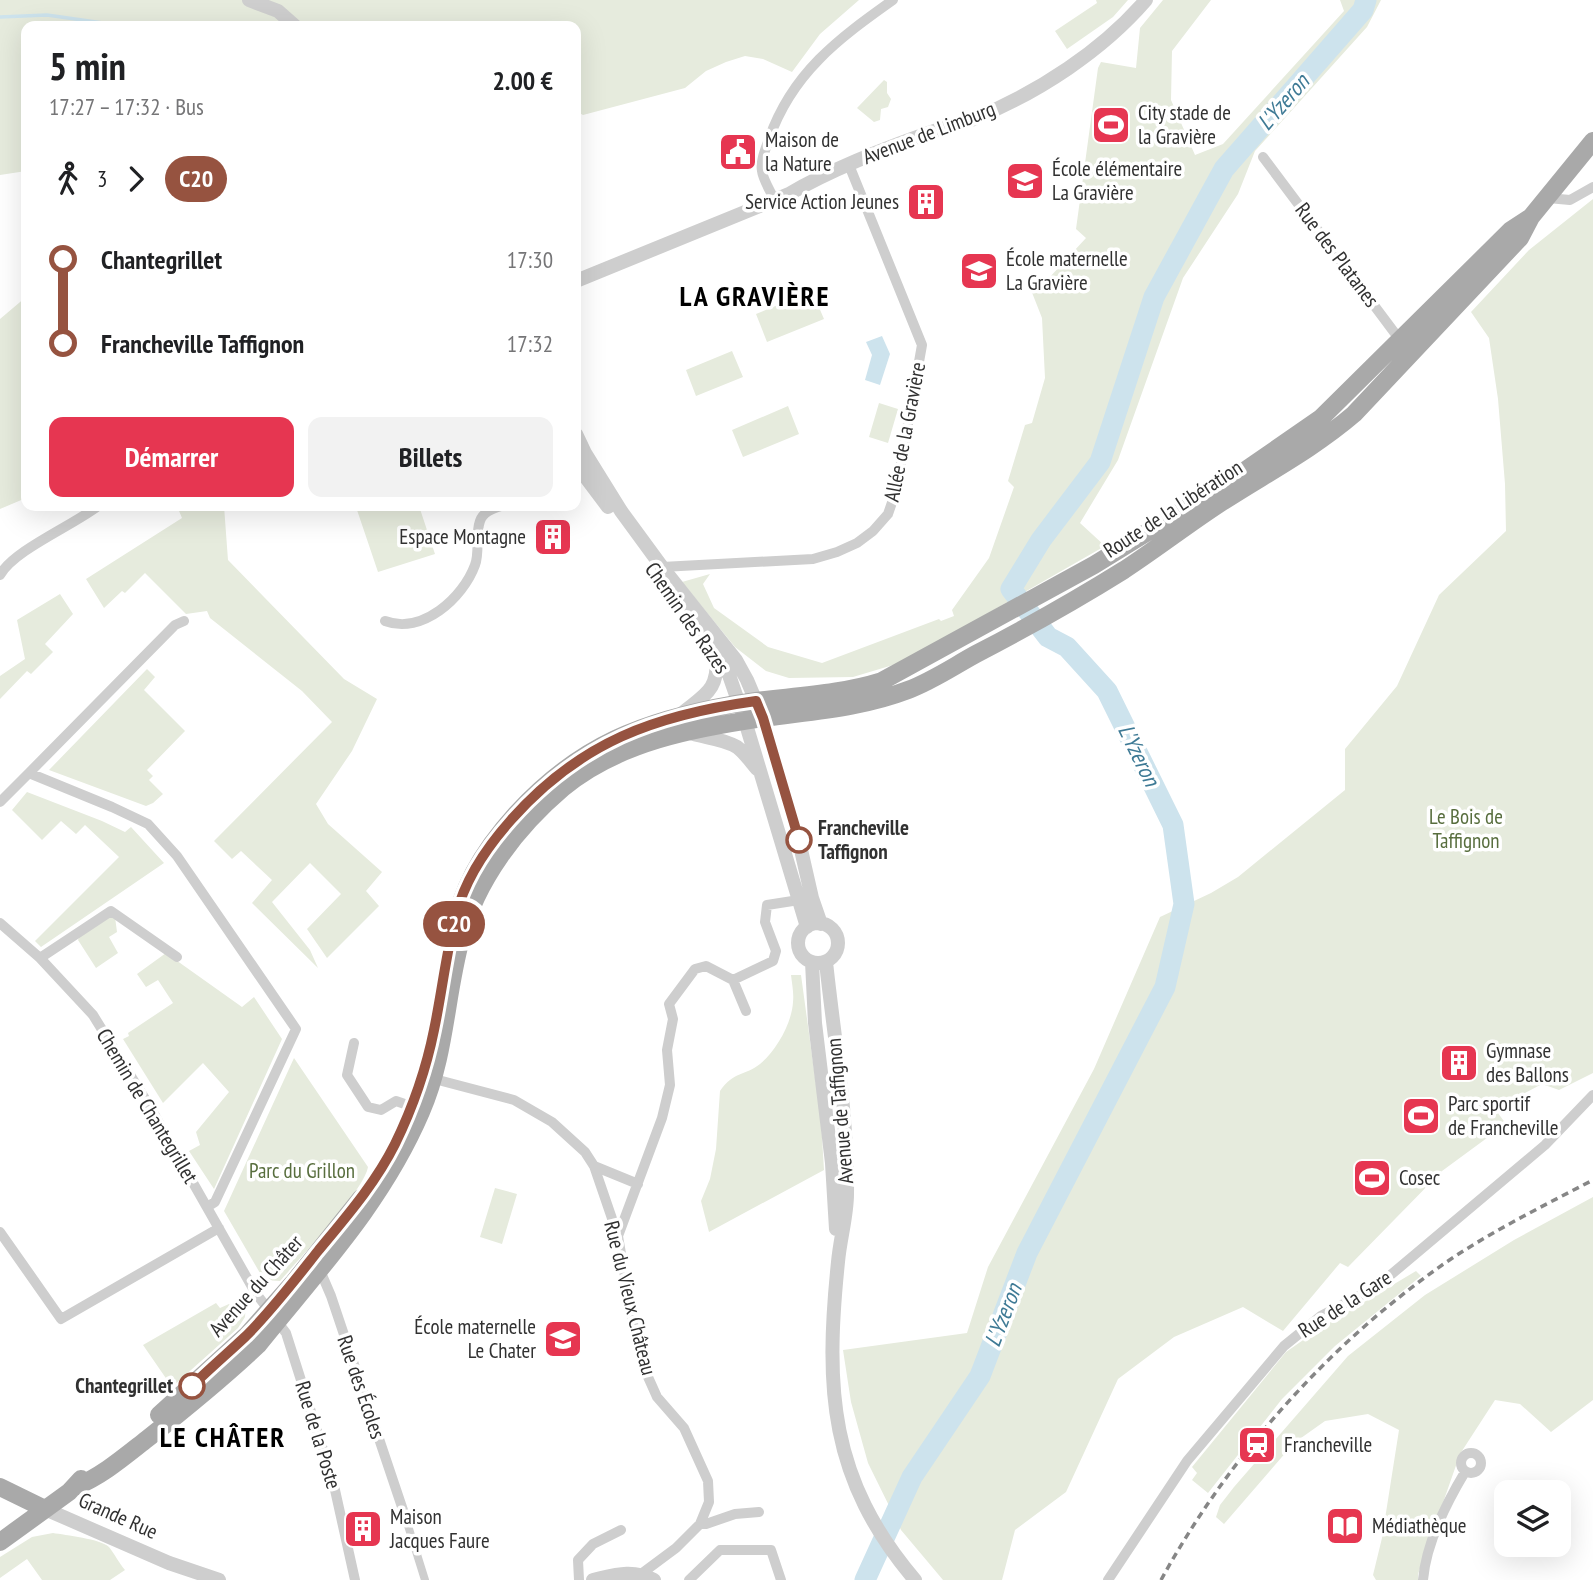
<!DOCTYPE html>
<html lang="fr">
<head>
<meta charset="utf-8">
<style>
	:root { --surface:#fff; --page:#f2f2f2; --text:#202124; --muted:#757577; --accent:#e63651 }
	body { margin:0; font-family:"PT Sans Narrow",sans-serif; background:var(--page); color:var(--text); height:100vh; display:flex; flex-direction:column; font-size:26px; white-space:nowrap }
	* { box-sizing:border-box; margin:0 }
	p { font-size:23px; color:var(--muted) }
	.icon { flex:none; width:38px; height:38px; fill:none; stroke:currentColor; stroke-width:2; stroke-linecap:round; stroke-linejoin:round }
	.map { position:relative; flex:1; overflow:hidden }
	.drawer { position:absolute; left:21px; top:21px; width:560px; height:490px; display:flex; flex-direction:column; background:var(--surface); border-radius:14px; box-shadow:0 7px 28px #0002 }
	.drawer>* { flex:none }
	.badge { padding:0 14px; border-radius:23px; font-size:24px; line-height:46px }
	.controls { position:absolute; left:1494px; top:1480px; display:grid; gap:14px }
	.controls a { display:grid; place-items:center; width:77px; height:77px; border-radius:14px; background:var(--surface); box-shadow:0 7px 28px #0002; font-size:35px }
	.map>.badge { position:absolute; translate:-50% -50%; box-shadow:0 0 0 4px #fff }
	.legs { display:flex; align-items:center; gap:10px; height:77px; padding:0 28px; font-size:23px }
	.legs p { margin-inline-start:auto }
	.head { display:flex; align-items:center; justify-content:space-between; height:119px; padding:0 28px }
	h1 { font-size:38px; font-weight:700; line-height:52px }
	.cta { display:flex; gap:14px; margin-top:auto; padding:14px 28px }
	.cta a { flex:1; height:80px; border-radius:14px; background:var(--accent); color:#fff; font-size:28px; font-weight:700; line-height:80px; text-align:center }
	.cta a+a { background:var(--page); color:var(--text) }
	ul { padding:0 28px; list-style:none }
	li { display:flex; align-items:center; gap:24px; height:84px; font-size:26px }
	li i { display:grid; place-items:center; width:10px; height:100%; margin:0 9px; background:currentColor }
	li i::after { content:''; width:18px; height:18px; margin:-9px; border:5px solid; border-radius:50%; background:var(--surface) }
	li p { margin-inline-start:auto }
	li:first-child i { background:linear-gradient(#0000 50%,currentColor 0) }
	li:last-child i { background:linear-gradient(currentColor 50%,#0000 0) }
	.map>svg:first-child { display:block }
</style>
</head>
<body>
<div class="map">
<svg width="1593" height="1580" viewBox="0 0 1593 1580">
	<rect width="100%" height="100%" fill="#fff"/>
	<!-- green -->
	<path fill="#e6ebdd" d="M0,0H859L820,34L792,72L763,59L745,56L726,62L706,71L685,88L583,115L576,111V26H26V171L0,175Z
		M1096,0H1128L1113,17L1067,49L1055,31L1097,3Z
		M1163,0H1211L1172,51L1171,100L1195,155L1223,144L1344,11L1340,0H1381L1367,27L1255,151L1238,194L1183,278L1118,460L1080,523L1105,546L903,662L853,677L789,678L766,671L735,647L682,582L710,574L703,584L714,608L768,647L822,663L939,619L941,621L954,616L952,610L989,558L1014,487L1008,481L1025,425L1032,423L1045,378L1042,318L1031,290L1049,278L1086,238L1076,229L1098,68L1101,62L1136,68L1140,28Z
		M884,80L887,82V93L891,99L888,107L881,109L880,120L874,122L857,108Z
		M1593,199V1073L1559,1090L1542,1084L1495,1109L1506,1124L1442,1171L1348,1267L1340,1263L1283,1331L1243,1307L1174,1337L1118,1379L1066,1492L1015,1530L1002,1580H943L901,1530L868,1463L851,1402L843,1350L967,1333L988,1267L1094,1069L1160,917L1211,893L1238,877L1345,790V749L1397,686L1439,595L1506,531L1505,484L1498,399L1489,338L1471,312L1529,250Z
		M812,291L824,319L767,342L756,314Z
		M26,297V498L0,509V319Z
		M732,351L743,377L696,396L686,370Z
		M879,403L898,409L888,443L869,437Z
		M788,406L799,434L743,457L732,430Z
		M177,506H224L228,560L344,679L377,699L352,751L316,804L328,824L382,872L366,891L379,906L327,958L307,929L341,894L310,863L272,902L310,950L318,968L252,903L272,880L241,851L232,859L214,841L332,722L302,691L210,618L207,611L186,614L145,573L125,593L122,591L104,608L86,579L182,518Z
		M371,506H419L435,554L378,572L357,510Z
		M60,594L73,614L45,644L53,652L31,674L27,671L0,699V676L25,659L17,620Z
		M147,669L155,677L144,690L185,731L147,770L153,776L149,780L163,794L153,803L146,806L49,770Z
		M27,792L102,821L125,832L131,827L164,863L41,947L35,941L119,857L85,825L76,834L61,821L42,840L12,810Z
		M108,917H115L117,932L109,937L118,953L96,968L78,940L80,935Z
		M166,953L242,1007L254,997L282,1039L214,1189L189,1151L200,1145L196,1132L229,1092L203,1063L163,1103L123,1039L129,1036L128,1033L173,1003L158,980L146,987L137,974Z
		M791,975H801L821,1121L824,1170L709,1232L701,1201L710,1179L716,1149L720,1091C734,1071 745,1076 760,1064C776,1051 792,1023 793,1002C794,993 792,984 791,975Z
		M294,1058L368,1167C364,1191 299,1259 280,1281L264,1280L224,1211Z
		M495,1188L517,1194L502,1244L480,1237Z
		M1593,1197V1400L1551,1432L1520,1404L1495,1400L1460,1454L1418,1574V1580H1376L1373,1575L1382,1538L1399,1430L1368,1414L1325,1421L1294,1443L1224,1524L1216,1517L1220,1505L1234,1487L1348,1356L1425,1295L1514,1240Z
		M1416,1271L1421,1276L1335,1346L1282,1399L1208,1493L1192,1480L1197,1473L1192,1467L1286,1352L1319,1329Z
		M246,1301L245,1317L238,1328L172,1387L143,1345L216,1303L220,1308L229,1304L232,1308Z
		M53,1533C65,1535 101,1539 109,1547C114,1553 119,1563 125,1570L110,1580H42L27,1559L0,1578V1557L32,1537Z"/>
	<!-- water -->
	<path fill="#cde3ed" d="M882,336L890,354L880,385L865,380L872,355L866,342Z"/>
	<g fill="none" stroke-linecap="round" stroke-linejoin="round">
		<!-- stream -->
		<path stroke="#cde3ed" stroke-width="3.5" d="M0,17L47,15L124,26"/>
		<!-- river -->
		<path stroke="#cde3ed" stroke-width="21" d="M865,1580L912,1477L980,1376L1027,1253L1165,987L1184,904L1173,825L1107,691L1067,647L1048,637L1011,589L1041,540L1100,462L1154,297L1224,169L1363,10L1366,0"/>
		<!-- pedestrian -->
		<path stroke="#cecece" stroke-width="8" d="M405,1516L425,1580"/>
		<!-- minor -->
		<path stroke="#cecece" stroke-width="10" d="M1263,157L1394,332L1404,341
			M1548,198L1570,200L1593,187
			M775,201C771,192 763,180 762,171C760,161 766,148 769,139C792,73 838,39 893,0
			M662,567L813,559L837,552L857,543L873,531L888,514L896,491L922,345L849,165
			M0,575C14,550 72,526 98,506
			M385,621C422,635 463,598 475,565C480,552 475,535 480,521C483,512 492,509 501,506
			M29,773L175,625L184,621
			M0,802L29,773L112,807L148,824L177,856L296,1029L215,1202L207,1207
			M0,923L40,958L93,1015L150,1107L255,1292L286,1333L333,1481L355,1580
			M40,958L111,911L177,957
			M733,980L746,1011
			M354,1043L347,1075L368,1107L381,1110L396,1101L422,1110
			M423,1076L514,1100L552,1122L585,1152L594,1166L618,1236L634,1329L644,1368L657,1397L684,1428L708,1481L709,1502L700,1524L676,1548L641,1574
			M594,1166L638,1184
			M0,1232L61,1319L219,1228
			M618,1236L662,1118L670,1085L667,1050L673,1019L669,1004L695,969L706,966L733,980L773,961L776,951L765,922L767,905L799,900
			M316,1270L322,1275L331,1296L405,1516
			M1461 1463a10 10 0 1 1 20 0a10 10 0 1 1-20 0Z
			M700,1524H706L735,1514L759,1512
			M579,1580L578,1560L593,1544L621,1530
			M689,1580L720,1550H771L781,1580
			M1108,1580L1187,1461L1284,1346L1321,1316L1374,1288L1387,1278L1545,1145L1593,1095
			M1423,1580C1426,1544 1447,1502 1465,1472"/>
		<!-- tertiary -->
		<path stroke="#cecece" stroke-width="14" d="M249,0L278,11L295,26
			M576,281L789,194C837,166 893,145 946,127C956,123 967,122 976,118C1039,92 1102,51 1146,0
			M576,434L585,453L621,511L662,567L736,660L747,680L763,718L799,841L812,898L821,924
			M576,455L587,479L608,507
			M659,577L717,654L729,675L745,721L807,927
			M681,714C707,693 718,691 717,655
			M687,732C703,738 723,738 737,747C744,752 751,762 757,769
			M798 943a20 20 0 1 1 40 0a20 20 0 1 1-40 0Z
			M812,962L815,1023L832,1163L836,1229
			M826,962C834,1038 848,1116 847,1194C847,1216 840,1239 838,1262C825,1388 829,1479 915,1580
			M45,1509L169,1563L219,1580
			M593,1580C615,1575 632,1569 654,1580"/>
		<!-- primary -->
		<path stroke="#a9a9a9" stroke-width="18" d="M450,940C462,888 480,854 516,814C579,745 644,720 735,704C784,696 834,696 882,681L1094,565L1227,483L1321,418L1511,230L1531,217
			M159,1415L247,1335L293,1283L361,1198
			M0,1487L45,1509
			M75,1487C102,1476 124,1457 147,1439C185,1409 222,1379 258,1345C319,1269 382,1203 421,1112C446,1054 445,998 461,939C476,880 517,827 563,788C618,742 695,728 764,718C813,711 861,708 908,690C932,681 954,666 976,654C1026,628 1076,600 1124,570C1156,549 1187,525 1219,504C1265,474 1312,450 1354,414L1520,238L1531,217L1593,141
			M0,1542L69,1492L81,1479"/>
		<!-- rail -->
		<path stroke="#868686" stroke-width="3.5" stroke-dasharray="7 5" stroke-linecap="butt" d="M1161,1580C1229,1456 1329,1344 1445,1263C1492,1231 1543,1206 1593,1180"/>
	</g>
	<g fill="none" stroke-linecap="round" stroke-linejoin="round">
		<defs>
			<path id="line-1" d="M192,1386C209,1369 228,1353 246,1336C272,1310 295,1280 318,1251C346,1217 375,1184 395,1144C413,1107 426,1070 434,1030C442,992 446,953 456,915C465,879 486,848 511,820C580,742 655,715 756,701L763,718L799,840"/>
		</defs>
		<!-- line-1 casing -->
		<use href="#line-1" stroke="#fff" stroke-width="16"/>
		<!-- line-1 -->
		<use href="#line-1" stroke="#965340" stroke-width="10"/>
	</g>
	<!-- icons -->
	<defs>
		<symbol id="stadium-square" viewBox="-11 -11 22 22"><rect x="-9" y="-9" width="18" height="18" rx="4" fill="#e63651" stroke="#fff"/><path d="M0-5a6.5 5 0 1 0 0 10a6.5 5 0 1 0 0-10ZM-3.5-1.8h7v3.6h-7Z" fill="#fff"/></symbol>
		<symbol id="civic-square" viewBox="-11 -11 22 22"><rect x="-9" y="-9" width="18" height="18" rx="4" fill="#e63651" stroke="#fff"/><path d="M-.6-6.5H3V-4.5H.6V-3L4-1V1h2V6H-6V1h2V-1L-.6-3ZM-1.2 2.5V6h2.4V2.5Z" fill="#fff"/></symbol>
		<symbol id="school-square" viewBox="-11 -11 22 22"><rect x="-9" y="-9" width="18" height="18" rx="4" fill="#e63651" stroke="#fff"/><path d="M0-5L7-2L0 1L-7-2ZM-4 1L0 2.5L4 1V4Q0 6-4 4Z" fill="#fff"/></symbol>
		<symbol id="building-square" viewBox="-11 -11 22 22"><rect x="-9" y="-9" width="18" height="18" rx="4" fill="#e63651" stroke="#fff"/><path d="M-4-6H4V6H1V3H-1V6H-4ZM-2.5-4.3h1.7v1.8h-1.7ZM.8-4.3h1.7v1.8H.8ZM-2.5-1h1.7V.8h-1.7ZM.8-1h1.7V.8H.8Z" fill="#fff"/></symbol>
		<symbol id="station-square" viewBox="-11 -11 22 22"><rect x="-9" y="-9" width="18" height="18" rx="4" fill="#e63651" stroke="#fff"/><path d="M-3-6H3Q5-6 5-4V2Q5 4 3 4L4.5 6H3L1.5 4h-3L-3 6H-4.5L-3 4Q-5 4-5 2V-4Q-5-6-3-6ZM-3.5-4v3h7v-3ZM-3.5 1v1.5H-2V1ZM2 1v1.5H3.5V1Z" fill="#fff"/></symbol>
		<symbol id="library-square" viewBox="-11 -11 22 22"><rect x="-9" y="-9" width="18" height="18" rx="4" fill="#e63651" stroke="#fff"/><path d="M-6-4Q-3-5.5-.7-3.5V5Q-3 3-6 4ZM6-4Q3-5.5 .7-3.5V5Q3 3 6 4Z" fill="#fff"/></symbol>
	</defs>
	<g fill-rule="evenodd">
		<use href="#stadium-square" x="1089" y="103" width="44" height="44"/>
		<use href="#civic-square" x="716" y="130" width="44" height="44"/>
		<use href="#school-square" x="1003" y="159" width="44" height="44"/>
		<use href="#building-square" x="904" y="180" width="44" height="44"/>
		<use href="#school-square" x="957" y="249" width="44" height="44"/>
		<use href="#building-square" x="531" y="515" width="44" height="44"/>
		<use href="#building-square" x="1437" y="1041" width="44" height="44"/>
		<use href="#stadium-square" x="1399" y="1094" width="44" height="44"/>
		<use href="#stadium-square" x="1350" y="1156" width="44" height="44"/>
		<use href="#school-square" x="541" y="1317" width="44" height="44"/>
		<use href="#station-square" x="1235" y="1423" width="44" height="44"/>
		<use href="#library-square" x="1323" y="1504" width="44" height="44"/>
		<use href="#building-square" x="341" y="1507" width="44" height="44"/>
	</g>
	<!-- markers -->
	<g fill="#fff" stroke="#965340" stroke-width="3.5">
		<circle cx="799" cy="840" r="12"/>
		<circle cx="192" cy="1386" r="12"/>
	</g>
	<g text-anchor="middle" stroke-width="7" stroke-linejoin="round" paint-order="stroke">
		<!-- poi labels -->
		<g font-size="21" fill="#313131" stroke="#fff" text-anchor="start">
			<text x="1138" y="120">City stade de<tspan x="1138" dy="24">la Gravière</tspan></text>
			<text x="765" y="147">Maison de<tspan x="765" dy="24">la Nature</tspan></text>
			<text x="1052" y="176">École élémentaire<tspan x="1052" dy="24">La Gravière</tspan></text>
			<text x="899" y="209" text-anchor="end">Service Action Jeunes</text>
			<text x="1006" y="266">École maternelle<tspan x="1006" dy="24">La Gravière</tspan></text>
			<text x="526" y="544" text-anchor="end">Espace Montagne</text>
			<text x="1486" y="1058">Gymnase<tspan x="1486" dy="24">des Ballons</tspan></text>
			<text x="1448" y="1111">Parc sportif<tspan x="1448" dy="24">de Francheville</tspan></text>
			<text x="1399" y="1185">Cosec</text>
			<text x="536" y="1334" text-anchor="end">École maternelle<tspan x="536" dy="24">Le Chater</tspan></text>
			<text x="1284" y="1452">Francheville</text>
			<text x="390" y="1524">Maison<tspan x="390" dy="24">Jacques Faure</tspan></text>
			<text x="1372" y="1533">Médiathèque</text>
		</g>
		<!-- street labels -->
		<g font-size="21" fill="#313131" stroke="#fff">
			<text transform="translate(929 133) rotate(-21)" y="7">Avenue de Limburg</text>
			<text transform="translate(1337 255) rotate(53)" y="7">Rue des Platanes</text>
			<text transform="translate(905 432) rotate(-79)" y="7">Allée de la Gravière</text>
			<text transform="translate(1173 509) rotate(-33)" y="7">Route de la Libération</text>
			<text transform="translate(687 618) rotate(55)" y="7">Chemin des Razes</text>
			<text transform="translate(147 1106) rotate(59)" y="7">Chemin de Chantegrillet</text>
			<text transform="translate(840 1111) rotate(-95)" y="7">Avenue de Taffignon</text>
			<text transform="translate(256 1286) rotate(-48)" y="7">Avenue du Châter</text>
			<text transform="translate(630 1298) rotate(76)" y="7">Rue du Vieux Château</text>
			<text transform="translate(1345 1304) rotate(-33)" y="7">Rue de la Gare</text>
			<text transform="translate(361 1387) rotate(71)" y="7">Rue des Écoles</text>
			<text transform="translate(318 1435) rotate(73)" y="7">Rue de la Poste</text>
			<text transform="translate(118 1516) rotate(24)" y="7">Grande Rue</text>
		</g>
		<!-- park labels -->
		<g font-size="21" fill="#586e3e" stroke="#fff">
			<text x="1466" y="824">Le Bois de<tspan x="1466" dy="24">Taffignon</tspan></text>
			<text x="302" y="1178">Parc du Grillon</text>
		</g>
		<!-- stop labels -->
		<g font-size="21" font-weight="bold" fill="#313131" stroke="#fff" text-anchor="start">
			<text x="818" y="835">Francheville<tspan x="818" dy="24">Taffignon</tspan></text>
			<text x="173" y="1393" text-anchor="end">Chantegrillet</text>
		</g>
		<!-- water labels -->
		<g font-size="23" font-style="italic" fill="#3e7a95" stroke="#fff">
			<text transform="translate(1283 102) rotate(-49)" y="8">L'Yzeron</text>
			<text transform="translate(1139 755) rotate(64)" y="8">L'Yzeron</text>
			<text transform="translate(1003 1315) rotate(-69)" y="8">L'Yzeron</text>
		</g>
		<!-- district labels -->
		<g font-size="28" font-weight="bold" letter-spacing="2" fill="#000" stroke="#fff">
			<text x="755" y="306">LA GRAVIÈRE</text>
			<text x="223" y="1447">LE CHÂTER</text>
		</g>
	</g>
</svg>
<div class="controls">
<a><svg class="icon" aria-label="layers" viewBox="0 0 24 24"><path d="M12 4l9 5-9 5-9-5zM3 14l9 5 9-5"/></svg></a>
</div>
<b class="badge" style="left:454px;top:924px;background:#965340;color:#fff">C20</b>
<section class="drawer">
<div class="head"><div><h1>5 min</h1><p>17:27 – 17:32 · Bus</p></div><b>2.00 €</b></div>
<div class="legs"><svg class="icon" aria-label="walk" viewBox="0 0 24 24"><circle cx="13" cy="4" r="2"/><path d="M13 8l-2 6 4 7M11 14l-3 7M7 12l3-4h3l4 4"/></svg>3<svg class="icon" aria-label="forward" viewBox="0 0 24 24"><path d="M9 5l7 7-7 7"/></svg><b class="badge" style="background:#965340;color:#fff">C20</b></div>
<ul>
<li><i style="color:#965340"></i><b>Chantegrillet</b><p>17:30</p></li>
<li><i style="color:#965340"></i><b>Francheville Taffignon</b><p>17:32</p></li>
</ul>
<div class="cta"><a>Démarrer</a><a>Billets</a></div>
</section>
</div>
</body>
</html>
